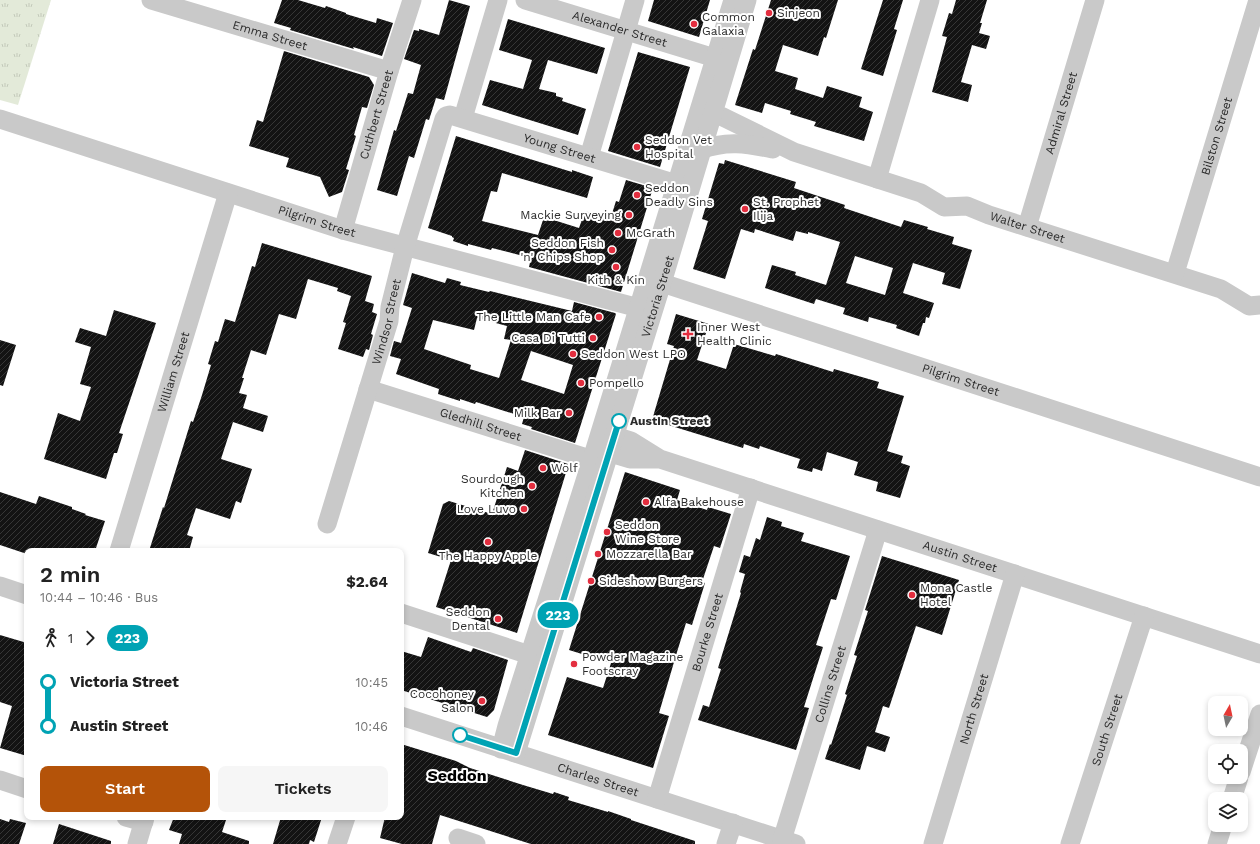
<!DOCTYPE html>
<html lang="en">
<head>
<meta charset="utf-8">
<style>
	:root { --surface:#fff; --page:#f6f6f6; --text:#222; --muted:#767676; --accent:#b45309 }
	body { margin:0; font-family:"Work Sans",sans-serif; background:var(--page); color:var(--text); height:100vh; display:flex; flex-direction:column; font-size:15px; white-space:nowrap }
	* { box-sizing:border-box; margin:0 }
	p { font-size:13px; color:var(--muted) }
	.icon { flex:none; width:22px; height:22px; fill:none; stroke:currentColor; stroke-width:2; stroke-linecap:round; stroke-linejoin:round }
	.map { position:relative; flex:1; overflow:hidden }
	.sheet { position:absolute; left:24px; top:548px; width:380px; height:272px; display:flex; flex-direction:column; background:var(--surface); border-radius:8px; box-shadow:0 2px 6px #0003 }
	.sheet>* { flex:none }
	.badge { padding:0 8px; border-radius:13px; font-size:14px; line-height:26px }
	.needle { width:26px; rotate:9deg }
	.fabs { position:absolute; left:1208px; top:696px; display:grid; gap:8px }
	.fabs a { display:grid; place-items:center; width:40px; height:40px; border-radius:8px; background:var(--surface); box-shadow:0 2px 6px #0003; font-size:20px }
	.map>.badge { position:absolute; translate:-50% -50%; box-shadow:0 0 0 2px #fff }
	.legs { display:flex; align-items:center; gap:6px; height:44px; padding:0 16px; font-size:13px }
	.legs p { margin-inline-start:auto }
	.head { display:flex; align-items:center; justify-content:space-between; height:68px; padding:0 16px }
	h1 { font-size:22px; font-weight:600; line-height:30px }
	.primary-button { display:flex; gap:8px; margin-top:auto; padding:8px 16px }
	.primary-button a { flex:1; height:46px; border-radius:8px; background:var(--accent); color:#fff; font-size:16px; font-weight:600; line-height:46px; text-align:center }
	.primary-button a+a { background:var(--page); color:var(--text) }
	ul { padding:0 16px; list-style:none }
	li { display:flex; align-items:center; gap:14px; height:44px; font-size:15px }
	li i { display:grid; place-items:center; width:6px; height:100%; margin:0 5px; background:currentColor }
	li i::after { content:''; width:10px; height:10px; margin:-5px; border:3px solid; border-radius:50%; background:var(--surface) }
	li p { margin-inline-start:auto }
	li:first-child i { background:linear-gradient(#0000 50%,currentColor 0) }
	li:last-child i { background:linear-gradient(currentColor 50%,#0000 0) }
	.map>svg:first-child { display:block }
</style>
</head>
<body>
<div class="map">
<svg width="1260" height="844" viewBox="0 0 1260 844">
	<defs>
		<pattern id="park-tufts" width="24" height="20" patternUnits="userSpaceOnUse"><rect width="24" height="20" fill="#e3ead9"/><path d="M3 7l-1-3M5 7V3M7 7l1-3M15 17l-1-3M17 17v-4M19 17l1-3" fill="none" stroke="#c3c9ba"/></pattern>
		<pattern id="building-hatch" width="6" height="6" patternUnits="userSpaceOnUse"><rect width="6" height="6" fill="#131313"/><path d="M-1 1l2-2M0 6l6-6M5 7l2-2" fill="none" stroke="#363636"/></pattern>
	</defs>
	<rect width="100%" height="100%" fill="#fff"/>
	<!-- park -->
	<path fill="url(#park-tufts)" d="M0,0H51L18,105L0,100Z"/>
	<!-- building -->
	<path fill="url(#building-hatch)" fill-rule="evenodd" d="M282,0H298L325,8L326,6L346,13V14L376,23L377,18L393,23L382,56L353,47L354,49L290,30L291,28L274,23Z
		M449,0L470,6L444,100L436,98L429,120L426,119L414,158L409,156L397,196L377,190L394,130L396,131L408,93L413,94L421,65L404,59L414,30L419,31V29L439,35Z
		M654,0H710L699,37L648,21Z
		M771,0H838L826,38L824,37L818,56L783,45L775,71L798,78L795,89L823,98L827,86L862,97L859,107L873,112L864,141L814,126L816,122L790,114L791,111L765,103L762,113L735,105L753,49L755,50Z
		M883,0H903L894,29L897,30L883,76L861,69Z
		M956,0H987L980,23H982L979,33L990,36L986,49L972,45L961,82L972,85L968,102L932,92L947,37L942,36L949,13L952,14Z
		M508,19L605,48L597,74L548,60L539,89L556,93V96L563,98L562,101L586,109L578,135L482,105L490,80L523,89L532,60L499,50Z
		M284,51L369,77L374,85L367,108L362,107L354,135L356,136L346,169L349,170L342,192L329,197L320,177L286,167L289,158L249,146L257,120L263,122Z
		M638,52L690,67L660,167L608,151Z
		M456,136L572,172V170L593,177L587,198L502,173L497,192L491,191L482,221L538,235L544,217L579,228L585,211L610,220L616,201L619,202L626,180L653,188L621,292L529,267L531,258L492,248L491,250L468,244V246L453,241L454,238L452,237V236L428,228Z
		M725,160L796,182L794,188L845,205L844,208L901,227L904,220L928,227L927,229L954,237L952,244L972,250L960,289L942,284L945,273L913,263L903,293L934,303L929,318L926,317L925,323H923L919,336L896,328L897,325L869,317L868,322L843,314L845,308L816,299L814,304L765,288L772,265L796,272L795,275L826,285L840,242L808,232V234L796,231L793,241L755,229L754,233L741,229L725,279L693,269L708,221L702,219L719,163L724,164ZM855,256L893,268L885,295L846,283Z
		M262,243L372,276L365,301L374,304L372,312L377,314L371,334L373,335L369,350L366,349L363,357L338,349L346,323L343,322L351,296L337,291L338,288L308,279L296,319L279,314L266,355L251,350L242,378H244L239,393L247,395L243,408L268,416L263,432L233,422L221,459L252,469L241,503L236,501L230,519L196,508L187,535L193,537L189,551H149L163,507L164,508L191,421L193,422L202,395L211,365L208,364L215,341L218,342L225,319L235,322L252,266L255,267Z
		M412,273L445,283L447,278L461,282L460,285L489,292L490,291L572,311L574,302L615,313L616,314L575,443L531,429L532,427L522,424L524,417L476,402L475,404L460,399V401L438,394L439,389L396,374L401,359L390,356L394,341L401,343L412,308L403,305ZM477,318L507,326L504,339L511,340L499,378L470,369L471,365L424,349L433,320L474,330ZM531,351L573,365L564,394L521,380Z
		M114,310L156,323L119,433L123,434L117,453H114L106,479L44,459L58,413L80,421L91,387L80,384L91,347L75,342L80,328L106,336Z
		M676,314L709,324L697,360L726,369L734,344L775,356L776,354L833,372L834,369L879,382L877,388L904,396L887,451L903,456L901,463L910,466L900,498L876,491L878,482L854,475L858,462L827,452L822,471L813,468L812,472L797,468L800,459L760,446L759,449L744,444L743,448L652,420L674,346L667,344Z
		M0,340L16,345L3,386L0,385Z
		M525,450L568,464V466L517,633L436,607L451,560L428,553L443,504L449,501L492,514L507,467L518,471Z
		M625,472L680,490L677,500L707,510L708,507L731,514L720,548L714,546L702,582L705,583L692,625L686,623L677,652L659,713L669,716L653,768L548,735L567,677L603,688L611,663L569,650Z
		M0,492L36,504L39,496L72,507V509L86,514L85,515L105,521L95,551H27V554L0,545Z
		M767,517L782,522L781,526L804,533L801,541L850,556L836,600L831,599L816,645L823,647L804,707L809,708L796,750L698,720L703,705L709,707L721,669L718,668L741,593L740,592L745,574L739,572L744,555L750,557L756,538L760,540Z
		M882,556L959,580L942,635L916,626L889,708L883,706L875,732L890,737L885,752L867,746L860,770L825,759L830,744L831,745L847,695L845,694L857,656L854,655L868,611L865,610Z
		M0,635L27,643V756L0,748L12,706L0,702Z
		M428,637L471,652L473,648L508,660L494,710L487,717L401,690V651L421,657Z
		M401,744L456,761L470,768L523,785L553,794L554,792L569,797L568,800L608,812V811L631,819V820L695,841V844H531L440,815L432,844H402L380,838L385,817H401Z
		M174,817H227L222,832L249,841V844H179L182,834L169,830Z
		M281,817H322L314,842L310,840L309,844H273Z
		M0,819L9,822L10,819L26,823L19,844H0Z
		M59,824L111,841V844H53Z"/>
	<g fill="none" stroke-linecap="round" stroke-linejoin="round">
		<!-- minor -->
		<g stroke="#c9c9c9" stroke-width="19">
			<path id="s1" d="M151,0L389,71"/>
			<path id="s2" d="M525,0L715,58"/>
			<path id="s3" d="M701,109L723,117L794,152L921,193L944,207L967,206L989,215L1221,289L1249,306L1260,305"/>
			<path d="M463,118L498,0"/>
			<path id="s4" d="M0,119L343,230L639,308"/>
			<path d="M701,150C727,140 747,144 773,149"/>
			<path d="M589,157L635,0"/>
			<path d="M877,179L930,0"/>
			<path id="s5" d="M1027,227L1095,0"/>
			<path id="s6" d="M343,230L389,71L412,0"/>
			<path id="s7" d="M1175,273L1258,0"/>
			<path id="s8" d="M662,283L1260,477"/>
			<path id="s9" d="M368,389L603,463"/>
			<path id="s10" d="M660,459H630L610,453L599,438L615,436L631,441L660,459L1260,654"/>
			<path id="s11" d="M327,524L389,321L390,307L405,247L444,119L446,116L450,115L677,184"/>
			<path id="s12" d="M119,551L228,193"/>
			<path d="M0,586L27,595"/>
			<path d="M401,613L542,659"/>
			<path id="s13" d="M401,716L796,844"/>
			<path d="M501,749L507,726L592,459L733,0"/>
			<path id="s14" d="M516,753L662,283L747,0"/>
			<path d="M1241,772L1260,714"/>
			<path d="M0,780L27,789"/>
			<path id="s15" d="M657,799L751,488"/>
			<path d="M1232,799L1239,777"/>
			<path d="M126,817L144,822"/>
			<path d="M458,838L476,844"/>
			<path id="s16" d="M782,840L878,530"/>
			<path d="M137,844L145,817"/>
			<path d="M337,844L346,817"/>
			<path d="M726,844L733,823"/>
			<path id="s17" d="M933,844L1015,574"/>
			<path id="s18" d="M1070,844L1144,616"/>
			<path d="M1217,844L1223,825"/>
		</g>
	</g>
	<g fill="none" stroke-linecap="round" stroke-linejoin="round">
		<defs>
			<path id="line-1" d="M460,735L516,753L619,421"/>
		</defs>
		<!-- line-1 casing -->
		<use href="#line-1" stroke="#fff" stroke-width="9"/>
		<!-- line-1 -->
		<use href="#line-1" stroke="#00a3b4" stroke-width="6"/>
	</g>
	<!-- markers -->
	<g fill="#e32e3f" stroke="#fff" stroke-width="1.5">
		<circle cx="769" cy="13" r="4"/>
		<circle cx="694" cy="24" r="4"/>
		<circle cx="637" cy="147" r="4"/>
		<circle cx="637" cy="195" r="4"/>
		<circle cx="745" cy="209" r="4"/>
		<circle cx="629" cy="215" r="4"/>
		<circle cx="618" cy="233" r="4"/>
		<circle cx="612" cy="250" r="4"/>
		<circle cx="616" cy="267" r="4"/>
		<circle cx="599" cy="317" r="4"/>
		<path d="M686 328h4v4h4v4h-4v4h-4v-4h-4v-4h4z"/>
		<circle cx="593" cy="338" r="4"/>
		<circle cx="573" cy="354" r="4"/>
		<circle cx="581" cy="383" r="4"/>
		<circle cx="569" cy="413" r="4"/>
		<circle cx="543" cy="468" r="4"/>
		<circle cx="532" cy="486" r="4"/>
		<circle cx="646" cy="502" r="4"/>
		<circle cx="524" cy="509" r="4"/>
		<circle cx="607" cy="532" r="4"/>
		<circle cx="488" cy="542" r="4"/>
		<circle cx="598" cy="554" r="4"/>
		<circle cx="591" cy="581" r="4"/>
		<circle cx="912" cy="595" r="4"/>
		<circle cx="498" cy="619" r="4"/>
		<circle cx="574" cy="664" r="4"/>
		<circle cx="482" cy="701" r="4"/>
	</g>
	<g fill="#fff" stroke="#00a3b4" stroke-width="2">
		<circle cx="619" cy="421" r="7"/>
		<circle cx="460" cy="735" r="7"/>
	</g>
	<g text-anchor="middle" stroke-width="4" stroke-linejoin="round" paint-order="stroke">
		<!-- poi labels -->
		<g font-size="12" fill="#2c2c2c" stroke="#fff" text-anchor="start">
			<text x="777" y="17">Sinjeon</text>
			<text x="702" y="21">Common<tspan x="702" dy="14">Galaxia</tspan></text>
			<text x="645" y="144">Seddon Vet<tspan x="645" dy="14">Hospital</tspan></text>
			<text x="645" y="192">Seddon<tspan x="645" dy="14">Deadly Sins</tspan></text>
			<text x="753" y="206">St. Prophet<tspan x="753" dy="14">Ilija</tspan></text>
			<text x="621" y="219" text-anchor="end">Mackie Surveying</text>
			<text x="626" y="237">McGrath</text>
			<text x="604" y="247" text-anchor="end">Seddon Fish<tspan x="604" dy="14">'n' Chips Shop</tspan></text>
			<text x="616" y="284" text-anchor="middle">Kith &amp; Kin</text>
			<text x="591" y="321" text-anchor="end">The Little Man Cafe</text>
			<text x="697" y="331">Inner West<tspan x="697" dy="14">Health Clinic</tspan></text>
			<text x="585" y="342" text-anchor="end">Casa Di Tutti</text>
			<text x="581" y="358">Seddon West LPO</text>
			<text x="589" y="387">Pompello</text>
			<text x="561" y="417" text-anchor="end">Milk Bar</text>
			<text x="551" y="472">Wolf</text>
			<text x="524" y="483" text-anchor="end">Sourdough<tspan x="524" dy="14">Kitchen</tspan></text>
			<text x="654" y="506">Alfa Bakehouse</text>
			<text x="516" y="513" text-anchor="end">Love Luvo</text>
			<text x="615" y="529">Seddon<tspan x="615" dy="14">Wine Store</tspan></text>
			<text x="606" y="558">Mozzarella Bar</text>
			<text x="488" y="560" text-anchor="middle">The Happy Apple</text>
			<text x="599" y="585">Sideshow Burgers</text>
			<text x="920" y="592">Mona Castle<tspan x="920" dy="14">Hotel</tspan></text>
			<text x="490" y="616" text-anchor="end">Seddon<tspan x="490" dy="14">Dental</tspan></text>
			<text x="582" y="661">Powder Magazine<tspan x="582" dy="14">Footscray</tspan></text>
			<text x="474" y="698" text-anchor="end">Cocohoney<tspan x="474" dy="14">Salon</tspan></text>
		</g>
		<!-- street labels -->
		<g font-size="12" fill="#2c2c2c" stroke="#fff">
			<text dy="4" stroke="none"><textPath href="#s2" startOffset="99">Alexander Street</textPath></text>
			<text dy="4" stroke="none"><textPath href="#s1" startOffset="124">Emma Street</textPath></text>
			<text dy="4" stroke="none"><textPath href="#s5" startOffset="119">Admiral Street</textPath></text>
			<text dy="4" stroke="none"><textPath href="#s6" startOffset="120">Cuthbert Street</textPath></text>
			<text dy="4" stroke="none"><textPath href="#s7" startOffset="143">Bilston Street</textPath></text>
			<text dy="4" stroke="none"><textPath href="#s11" startOffset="544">Young Street</textPath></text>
			<text dy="4" stroke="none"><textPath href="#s4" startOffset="333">Pilgrim Street</textPath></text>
			<text dy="4" stroke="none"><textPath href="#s3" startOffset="350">Walter Street</textPath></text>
			<text dy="4" stroke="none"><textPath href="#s14" startOffset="478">Victoria Street</textPath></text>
			<text dy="4" stroke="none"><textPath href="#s11" startOffset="211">Windsor Street</textPath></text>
			<text dy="4" stroke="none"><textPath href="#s12" startOffset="187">William Street</textPath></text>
			<text dy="4" stroke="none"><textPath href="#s8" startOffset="314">Pilgrim Street</textPath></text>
			<text dy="4" stroke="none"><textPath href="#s9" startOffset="118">Gledhill Street</textPath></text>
			<text dy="4" stroke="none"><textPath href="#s10" startOffset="452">Austin Street</textPath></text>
			<text dy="4" stroke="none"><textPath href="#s15" startOffset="174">Bourke Street</textPath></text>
			<text dy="4" stroke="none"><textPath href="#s16" startOffset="163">Collins Street</textPath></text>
			<text dy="4" stroke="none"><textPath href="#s17" startOffset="141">North Street</textPath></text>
			<text dy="4" stroke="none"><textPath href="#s18" startOffset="120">South Street</textPath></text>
			<text dy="4" stroke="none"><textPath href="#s13" startOffset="207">Charles Street</textPath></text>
		</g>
		<!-- stop labels -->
		<g font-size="12" font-weight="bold" fill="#2c2c2c" stroke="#fff" text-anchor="start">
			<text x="630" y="425">Austin Street</text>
		</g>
		<!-- district labels -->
		<g font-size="16" font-weight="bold" fill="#000" stroke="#fff">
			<text x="457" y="781">Seddon</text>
		</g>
	</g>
</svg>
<div class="fabs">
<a><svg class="needle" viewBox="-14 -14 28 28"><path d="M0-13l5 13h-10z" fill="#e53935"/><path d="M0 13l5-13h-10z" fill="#767676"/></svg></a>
<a><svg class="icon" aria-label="locate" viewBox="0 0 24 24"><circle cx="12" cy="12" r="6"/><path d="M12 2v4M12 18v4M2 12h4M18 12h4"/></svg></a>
<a><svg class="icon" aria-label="layers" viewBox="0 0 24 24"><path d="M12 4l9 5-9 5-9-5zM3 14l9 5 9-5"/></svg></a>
</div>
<b class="badge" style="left:558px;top:615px;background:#00a3b4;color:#fff">223</b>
<section class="sheet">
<div class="head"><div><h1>2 min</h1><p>10:44 – 10:46 · Bus</p></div><b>$2.64</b></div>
<div class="legs"><svg class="icon" aria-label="walk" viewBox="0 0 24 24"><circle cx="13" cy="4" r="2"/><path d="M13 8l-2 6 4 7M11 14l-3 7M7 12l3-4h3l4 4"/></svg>1<svg class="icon" aria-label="forward" viewBox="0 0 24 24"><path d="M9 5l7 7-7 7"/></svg><b class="badge" style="background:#00a3b4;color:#fff">223</b></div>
<ul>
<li><i style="color:#00a3b4"></i><b>Victoria Street</b><p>10:45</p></li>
<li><i style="color:#00a3b4"></i><b>Austin Street</b><p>10:46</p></li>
</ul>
<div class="primary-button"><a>Start</a><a>Tickets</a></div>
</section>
</div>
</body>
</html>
